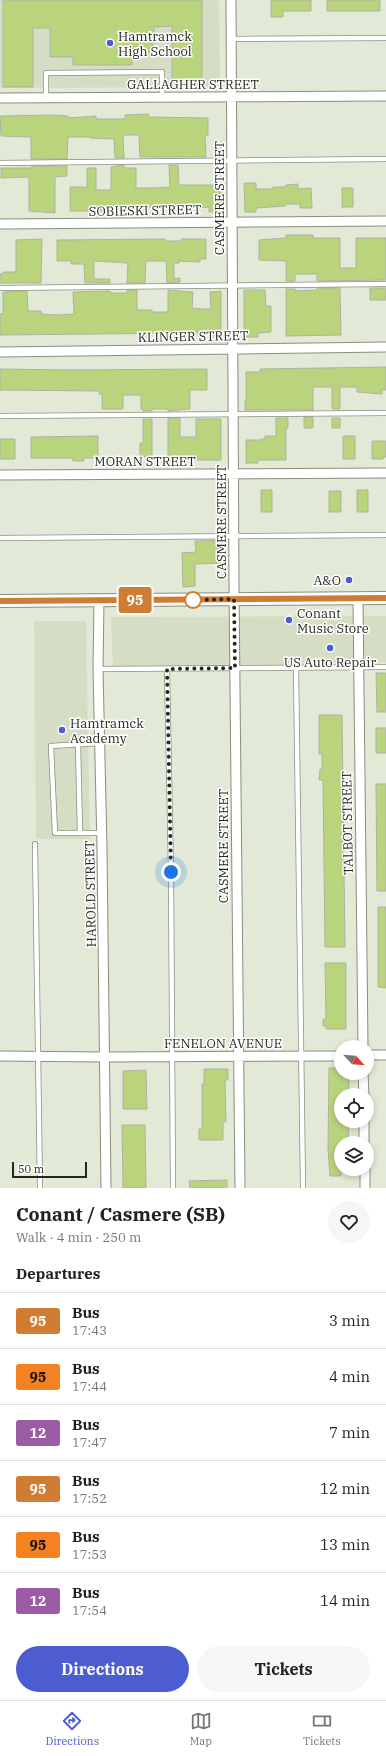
<!DOCTYPE html>
<html lang="en">
<head>
<meta charset="utf-8">
<style>
	:root { --surface:#fff; --page:#f6f6f6; --text:#222; --muted:#767676; --line:#e0e0e0; --accent:#4c5cd1 }
	body { margin:0; font-family:"IBM Plex Serif",serif; background:var(--page); color:var(--text); height:100vh; display:flex; flex-direction:column; font-size:15px; white-space:nowrap }
	* { box-sizing:border-box; margin:0 }
	p { font-size:13px; color:var(--muted) }
	.icon { flex:none; width:22px; height:22px; fill:none; stroke:currentColor; stroke-width:2; stroke-linecap:round; stroke-linejoin:round }
	.map { position:relative; height:1188px; overflow:hidden }
	.side { display:flex; flex-direction:column; background:var(--surface); flex:1 }
	.side>* { flex:none }
	.badge { padding:0 8px; border-radius:3px; font-size:14px; line-height:26px }
	.needle { width:26px; rotate:116deg }
	.fabs { position:absolute; left:334px; top:1040px; display:grid; gap:8px }
	.fabs a { display:grid; place-items:center; width:40px; height:40px; border-radius:50%; background:var(--surface); box-shadow:0 2px 6px #0003; font-size:20px }
	.scale { position:absolute; left:12px; bottom:10px; width:75px; box-sizing:border-box; padding-left:4px; border:2px solid #252720; border-top:0; font-size:11px; line-height:14px; white-space:nowrap; color:#252720; -webkit-text-stroke:3px #fff; paint-order:stroke }
	.you { position:absolute; width:20px; height:20px; margin:-10px; border:3px solid #fff; border-radius:50%; background:#1a73e8; box-shadow:0 0 0 6px #1a73e833 }
	.map>.badge { position:absolute; translate:-50% -50%; box-shadow:0 0 0 2px #fff }
	h2 { padding:0 16px; font-size:15px; line-height:36px }
	.round { display:grid; place-items:center; flex:none; width:42px; height:42px; border-radius:21px; background:var(--page) }
	.overview { display:flex; align-items:center; justify-content:space-between; height:68px; padding:0 16px }
	h1 { font-size:19px; font-weight:800; line-height:30px }
	.primary-button { display:flex; gap:8px; margin-top:auto; padding:8px 16px }
	.primary-button a { flex:1; height:46px; border-radius:24px; background:var(--accent); color:#fff; font-size:16px; font-weight:800; line-height:46px; text-align:center }
	.primary-button a+a { background:var(--page); color:var(--text) }
	ul { padding:0; list-style:none }
	li { display:flex; align-items:center; gap:12px; height:56px; padding:0 16px; border-top:1px solid var(--line) }
	li div { flex:1 }
	li b { display:block; font-size:15px }
	li em { font-style:normal }
	li .badge { min-width:44px; font-weight:700; text-align:center }
	.menu { display:flex; justify-content:space-around; align-items:center; height:56px; border-top:1px solid var(--line); background:var(--surface); font-size:11px; color:var(--muted) }
	.menu a { display:grid; justify-items:center; gap:2px }
	.menu .selected { color:var(--accent) }
	.map>svg:first-child { display:block }
</style>
</head>
<body>
<div class="map">
<svg width="386" height="1188" viewBox="0 0 386 1188">
	<rect width="100%" height="100%" fill="#e2e9d6"/>
	<!-- built -->
	<path fill="#d5dec5" d="M0,0H219L220,87L0,88Z
		M386,616V662L113,670L111,617Z
		M34,621H86L90,839H36Z"/>
	<!-- building -->
	<path fill="#b9d47c" stroke="#adb3a1" d="M3,0H202V85H172V26L154,27V56H132V65H73V57H50V28H33V87H3Z
		M271,0H311V11H283V17H271Z
		M327,0H380V11H327Z
		M148,114L149,117L208,118V135H205L206,157H140L139,135H123L124,158H115L114,139L90,138V137H68L67,159H31V137L1,136L0,116L54,115L68,116V118L96,116V119H125V115Z
		M124,165V168H136V188H153L170,187L169,165H178L179,185H221V212H209V207L181,209V207H110V211H70V187H87V168H96V190H111V167Z
		M32,166H67V176L55,177V213L29,211V177L1,178V168H32Z
		M244,183H256V189H273V187H286V185L298,184V189L311,188L312,208H300V204H285V206L256,208V212H245Z
		M342,188H353V207H342Z
		M286,235H313V238H340V268H356V238H386V280L317,281V274H295V281H286V261L259,260V240L286,238Z
		M42,239L41,283H0V274H3V272H16V240Z
		M165,239V241H181V239H206V259H200V262L179,261V263H174V279L180,278V282L167,283L166,261H146L145,283H127L128,263L94,261V279H110V283H85L84,264H71V261H57V240Z
		M317,288H340L341,335L286,336V289H295V291L317,290Z
		M370,288H386V300H370Z
		M127,290H137V310H152V312H168V290L193,292L192,308L200,309H211L210,292L221,291V336H209V333H188L0,335V314H3V292L27,291L28,311H41V314L57,315L74,314L73,292L110,291L111,293H127Z
		M244,290H265L266,306H271V332L258,333V337H244Z
		M386,367V390H382V394L357,392V387H340V409H332V387H313V410H245V401H246V372H260V369Z
		M0,369L72,370L207,369V390H190V409L168,411V409H152V411H143V409H141V395H123V409H102V394H99V391L0,390Z
		M304,417H313V428H304Z
		M168,418H180V437H196V419H221V460H168Z
		M276,418H288V428H286V460H258V463H246V440H261V439H265V436H276Z
		M332,418H340V428H332Z
		M143,419H152V457H140V443H143Z
		M98,436V458H84V461H73V458H31V437Z
		M343,436H355V459H343Z
		M0,439H15V459H0Z
		M372,441H386V457H383V459H372Z
		M261,490H272V512H261Z
		M357,490H368V512H357Z
		M329,491H341V512H329Z
		M223,540V563L195,564V586L183,587L182,553L196,552L195,541Z
		M376,673H386V712H377Z
		M319,715H342L345,947H325L323,780H319L320,769H322V754H319Z
		M376,728H386V753H376Z
		M376,784H386V891H377Z
		M378,907H386V988L378,987Z
		M325,963H346V1029H326V1026H323V1019H326Z
		M329,1068H341V1073H349V1094H341V1121H348L349,1124L348,1143H341V1176H330L328,1149Z
		M204,1069H228V1080H225L226,1122H223V1140H199V1129H202V1084H204Z
		M146,1070L147,1109H123V1071Z
		M122,1125H145L146,1188H123Z
		M227,1180V1188H190L189,1181Z"/>
	<g fill="none" stroke-linecap="round" stroke-linejoin="round">
		<defs>
			<path id="lane" d="M231,39L386,38
				M46,98V73L162,72V97
				M0,163L386,159
				M0,288L386,284
				M0,416L386,413
				M0,538L386,535
				M296,668L303,1188
				M98,669L386,667
				M167,669L171,872L173,1188
				M100,743L51,746L55,833H102
				M78,745L80,833
				M35,844L40,1188"/>
			<path id="street" d="M231,0L234,587L240,1188
				M0,98L386,96
				M0,224L386,221
				M0,352L386,347
				M0,475L386,473
				M358,599L363,1047
				M99,601L98,669L102,849L106,1188
				M367,1055H386
				M0,1056L104,1057L341,1056
				M363,1073L364,1095
				M364,1121V1143
				M365,1169V1188"/>
			<path id="secondary" d="M0,601L386,598"/>
		</defs>
		<!-- lane casing -->
		<use href="#lane" stroke="#898f7d" stroke-width="6"/>
		<!-- street casing -->
		<use href="#street" stroke="#898f7d" stroke-width="11"/>
		<!-- secondary casing -->
		<use href="#secondary" stroke="#898f7d" stroke-width="14"/>
		<!-- lane -->
		<use href="#lane" stroke="#fff" stroke-width="4.5"/>
		<!-- street -->
		<use href="#street" stroke="#fff" stroke-width="9"/>
		<!-- secondary -->
		<use href="#secondary" stroke="#fff" stroke-width="12"/>
	</g>
	<g fill="none" stroke-linecap="round" stroke-linejoin="round">
		<defs>
			<path id="line" d="M0,601L386,598"/>
		</defs>
		<!-- line casing -->
		<use href="#line" stroke="#fff" stroke-width="9"/>
		<!-- line -->
		<use href="#line" stroke="#d07c32" stroke-width="6"/>
		<!-- walk -->
		<path stroke="#252720" stroke-width="4" stroke-dasharray="0 7.2" d="M171,872L167,669L235,668L234,599L193,600"/>
	</g>
	<!-- markers -->
	<g fill="#4c5cd1" stroke="#fff" stroke-width="1.5">
		<circle cx="110" cy="43" r="4"/>
		<circle cx="349" cy="580" r="4"/>
		<circle cx="289" cy="620" r="4"/>
		<circle cx="330" cy="648" r="4"/>
		<circle cx="62" cy="730" r="4"/>
	</g>
	<circle fill="#fff" stroke="#d07c32" stroke-width="2" cx="193" cy="600" r="8"/>
	<g text-anchor="middle" stroke-width="3" stroke-linejoin="round" paint-order="stroke">
		<!-- poi labels -->
		<g font-size="13" fill="#252720" stroke="#fff" text-anchor="start">
			<text x="118" y="41">Hamtramck<tspan x="118" dy="15">High School</tspan></text>
			<text x="341" y="585" text-anchor="end">A&amp;O</text>
			<text x="297" y="618">Conant<tspan x="297" dy="15">Music Store</tspan></text>
			<text x="330" y="667" text-anchor="middle">US Auto Repair</text>
			<text x="70" y="728">Hamtramck<tspan x="70" dy="15">Academy</tspan></text>
		</g>
		<!-- street labels -->
		<g font-size="13" fill="#252720" stroke="#fff">
			<text x="193" y="89">GALLAGHER STREET</text>
			<text transform="translate(219 198) rotate(-90)" y="5">CASMERE STREET</text>
			<text transform="translate(145 210) rotate(-1)" y="5">SOBIESKI STREET</text>
			<text transform="translate(193 336) rotate(-1)" y="5">KLINGER STREET</text>
			<text x="145" y="466">MORAN STREET</text>
			<text transform="translate(221 522) rotate(-90)" y="5">CASMERE STREET</text>
			<text transform="translate(347 823) rotate(-91)" y="5">TALBOT STREET</text>
			<text transform="translate(223 846) rotate(-90)" y="5">CASMERE STREET</text>
			<text transform="translate(90 894) rotate(-91)" y="5">HAROLD STREET</text>
			<text x="223" y="1048">FENELON AVENUE</text>
		</g>
	</g>
</svg>
<div class="fabs">
<a><svg class="needle" viewBox="-14 -14 28 28"><path d="M0-13l5 13h-10z" fill="#e53935"/><path d="M0 13l5-13h-10z" fill="#767676"/></svg></a>
<a><svg class="icon" aria-label="locate" viewBox="0 0 24 24"><circle cx="12" cy="12" r="6"/><path d="M12 2v4M12 18v4M2 12h4M18 12h4"/></svg></a>
<a><svg class="icon" aria-label="layers" viewBox="0 0 24 24"><path d="M12 4l9 5-9 5-9-5zM3 14l9 5 9-5"/></svg></a>
</div>
<div class="scale">50 m</div>
<div class="you" style="left:171px;top:872px"></div>
<b class="badge" style="left:135px;top:600px;background:#d07c32;color:#fff">95</b>
</div>
<section class="side">
<div class="overview"><div><h1>Conant / Casmere (SB)</h1><p>Walk · 4 min · 250 m</p></div><a class="round"><svg class="icon" aria-label="heart" viewBox="0 0 24 24"><path d="M12 20l-8-8c-3-5 5-10 8-4 3-6 11-1 8 4z"/></svg></a></div>
<h2>Departures</h2>
<ul>
<li><span class="badge" style="background:#d07c32;color:#fff">95</span><div><b>Bus</b><p>17:43</p></div><em>3 min</em></li>
<li><span class="badge" style="background:#f58220;color:#111">95</span><div><b>Bus</b><p>17:44</p></div><em>4 min</em></li>
<li><span class="badge" style="background:#9b5ba5;color:#fff">12</span><div><b>Bus</b><p>17:47</p></div><em>7 min</em></li>
<li><span class="badge" style="background:#d07c32;color:#fff">95</span><div><b>Bus</b><p>17:52</p></div><em>12 min</em></li>
<li><span class="badge" style="background:#f58220;color:#111">95</span><div><b>Bus</b><p>17:53</p></div><em>13 min</em></li>
<li><span class="badge" style="background:#9b5ba5;color:#fff">12</span><div><b>Bus</b><p>17:54</p></div><em>14 min</em></li>
</ul>
<div class="primary-button"><a>Directions</a><a>Tickets</a></div>
</section>
<nav class="menu">
<a class="selected"><svg class="icon" aria-label="directions" viewBox="0 0 24 24"><path d="M12 3l9 9-9 9-9-9zM9 14v-3h6M13 9l2 2-2 2"/></svg>Directions</a>
<a><svg class="icon" aria-label="map" viewBox="0 0 24 24"><path d="M3 6l6-2 6 2 6-2v14l-6 2-6-2-6 2zM9 4v14M15 6v14"/></svg>Map</a>
<a><svg class="icon" aria-label="tickets" viewBox="0 0 24 24"><path d="M3 7h18v10H3zM15 7v10"/></svg>Tickets</a>
</nav>
</body>
</html>
